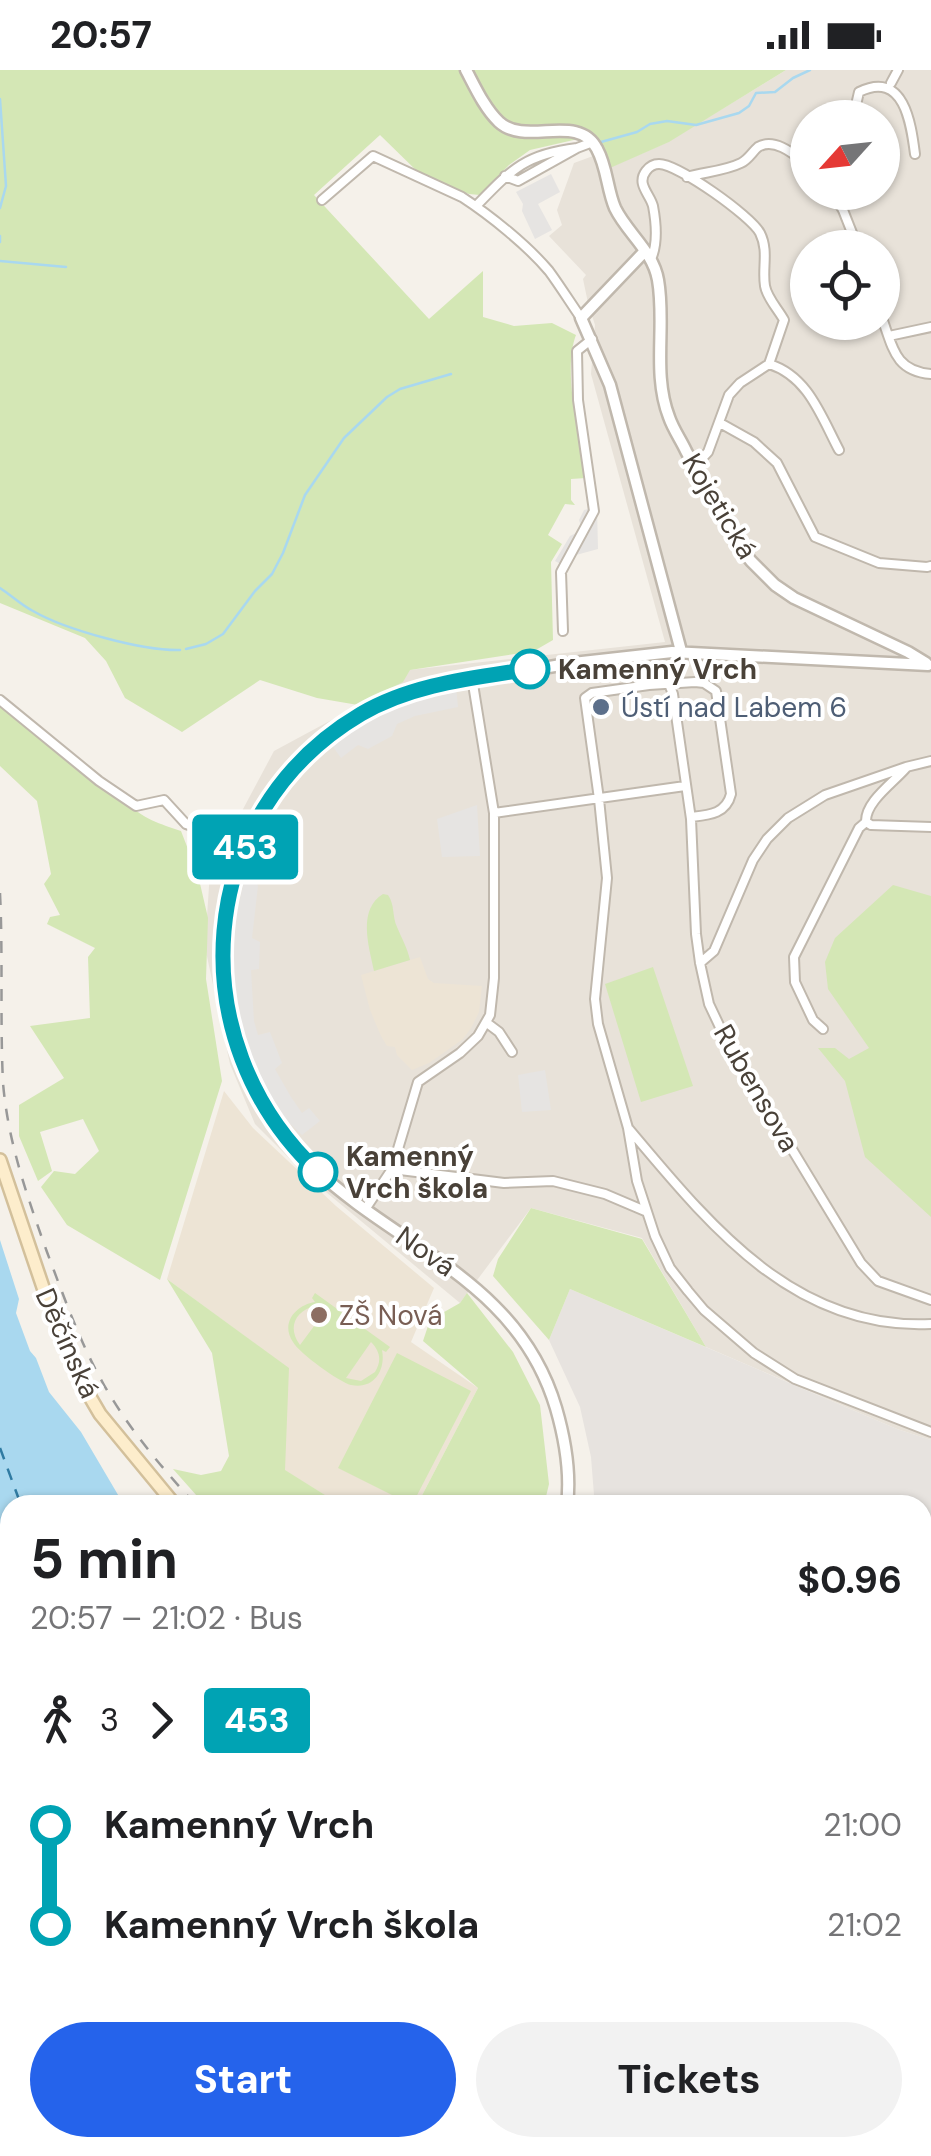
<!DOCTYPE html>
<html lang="en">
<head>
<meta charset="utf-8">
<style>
	:root { --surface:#fff; --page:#f2f2f2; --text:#202124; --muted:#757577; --accent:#2563eb }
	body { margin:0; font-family:"DM Sans",sans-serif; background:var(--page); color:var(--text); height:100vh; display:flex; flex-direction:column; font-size:38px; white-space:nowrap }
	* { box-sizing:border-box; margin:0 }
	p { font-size:32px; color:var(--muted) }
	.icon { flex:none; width:55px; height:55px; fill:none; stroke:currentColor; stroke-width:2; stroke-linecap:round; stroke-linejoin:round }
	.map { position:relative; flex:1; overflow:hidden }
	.drawer { position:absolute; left:0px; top:1425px; width:932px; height:662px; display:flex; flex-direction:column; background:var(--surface); border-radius:30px 30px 0 0; box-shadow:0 2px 8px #0004 }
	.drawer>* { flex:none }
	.badge { padding:0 20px; border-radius:8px; font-size:35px; line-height:65px }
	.needle { width:65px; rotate:243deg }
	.fabs { position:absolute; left:790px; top:30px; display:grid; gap:20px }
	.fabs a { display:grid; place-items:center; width:110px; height:110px; border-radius:50%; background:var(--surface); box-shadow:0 2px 8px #0004; font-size:50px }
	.map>.badge { position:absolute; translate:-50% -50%; box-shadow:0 0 0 5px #fff }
	.legs { display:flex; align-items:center; gap:15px; height:110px; padding:0 30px; font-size:32px }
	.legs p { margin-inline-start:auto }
	.headline { display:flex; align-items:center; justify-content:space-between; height:170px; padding:0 30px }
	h1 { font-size:55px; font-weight:700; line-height:75px }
	.cta { display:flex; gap:20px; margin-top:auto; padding:20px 30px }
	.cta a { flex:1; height:115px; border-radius:60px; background:var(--accent); color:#fff; font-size:40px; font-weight:700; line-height:115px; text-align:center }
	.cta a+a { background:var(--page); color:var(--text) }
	ul { padding:0 30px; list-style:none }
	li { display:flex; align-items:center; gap:35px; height:100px; font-size:38px }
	li i { display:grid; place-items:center; width:15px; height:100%; margin:0 12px; background:currentColor }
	li i::after { content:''; width:25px; height:25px; margin:-12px; border:8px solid; border-radius:50%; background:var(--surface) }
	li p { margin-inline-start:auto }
	li:first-child i { background:linear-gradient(#0000 50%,currentColor 0) }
	li:last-child i { background:linear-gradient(currentColor 50%,#0000 0) }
	.status { display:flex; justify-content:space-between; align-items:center; height:70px; padding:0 50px; background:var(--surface); direction:ltr }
	.status svg { height:28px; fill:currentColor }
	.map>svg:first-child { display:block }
</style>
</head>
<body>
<div class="status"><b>20:57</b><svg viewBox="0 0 49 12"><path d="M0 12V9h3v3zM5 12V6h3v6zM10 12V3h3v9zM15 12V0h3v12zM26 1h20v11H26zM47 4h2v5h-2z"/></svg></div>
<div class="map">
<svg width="931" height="2086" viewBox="0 0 931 2086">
	<rect width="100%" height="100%" fill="#f5f1ea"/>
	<!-- residential -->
	<path fill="#e8e2d9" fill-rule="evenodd" d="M786,0H931V1370L897,1359L706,1277L642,1168L531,1138L460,1233L309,1108L255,1054L230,994L205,877L210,801L274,681L402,612L409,600L665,572L591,304L595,255L588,233L583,209L586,205L549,166L562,155L557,140L574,93L604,82L611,97L668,72ZM808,48H882V122H808ZM808,178H882V252H808Z
		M923,1900L931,1901V2086H444L439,2078H922Z"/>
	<!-- industrial -->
	<path fill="#e7e3df" d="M570,1219L897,1359L931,1370V1878L922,1877V1435H592L594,1425L591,1387L580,1337L549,1270Z"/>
	<!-- education -->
	<path fill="#ede4d5" d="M420,887L428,909L434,913L482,916L479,942L471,958L463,969L429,993L412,1000L397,985L395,977L387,976L381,966L370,940L361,905Z
		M224,1021L253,1058L336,1136L434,1218L411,1272L478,1318L417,1435H341L284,1400L288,1298L167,1209Z"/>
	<!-- green -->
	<path fill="#d4e7b5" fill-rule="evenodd" d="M0,0H786L669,72L610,98L604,82L591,66L530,80L509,95L480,125L469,124L422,106L380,65L314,125L429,249L483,201V247L514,256L552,253L576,265C562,301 580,369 586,408L571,409V430L575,435L565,434L548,465L562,474L551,492L553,570L534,581L410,600L403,612L358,635L317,628L260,610L182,662L125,628L106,591L85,568L0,533Z
		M0,633L128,732C141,749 161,754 181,761L198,805L208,848L206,909L222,1011L160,1210L67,1155L41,1117L54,1101L75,1104L99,1081L83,1049L40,1062L52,1101L38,1111L19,1066V1035L64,1008L30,956L90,948L88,887L95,878L47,854L50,847L60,845L44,814L51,804L37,731L0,696Z
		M893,815L931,826V1147L865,1087L845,1011L818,978H835L849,989L869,978L828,919L825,892L835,868Z
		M383,824L388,825C395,835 392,846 397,857C402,869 407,877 410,890L374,901C369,877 357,840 383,824Z
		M653,897L693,1016L641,1032L605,914Z
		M531,1138L642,1169L706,1277L570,1219L549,1270L493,1206L498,1189Z
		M167,1209L289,1298L285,1400L341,1435H205L173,1399L201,1405L221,1401L229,1386L212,1283Z
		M315,1223L390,1277L386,1282L382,1280C386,1300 374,1320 351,1315C339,1312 299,1283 293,1272C280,1253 296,1235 315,1232L312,1228ZM316,1236L326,1240L300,1275C287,1258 295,1240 316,1236ZM371,1272C380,1281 382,1291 375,1302L361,1311L346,1308Z
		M467,1223L513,1282L540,1335L549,1414L544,1435H417L478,1318L423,1271L430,1250L460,1233Z
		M397,1283L471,1321L412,1435L338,1398Z
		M53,2078H136L143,2086H57Z
		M617,2078H699L697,2086H615Z
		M710,2078H790L788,2086H708Z"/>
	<!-- parking -->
	<path fill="#e6e4e2" d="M551,104L560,122L538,134L552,160L535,169L522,141L523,134L516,122Z
		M597,437L598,479L576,485L568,498L555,491L570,466L578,462L581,456L579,450L584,440Z
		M456,617L458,637L415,646L397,654L392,666L368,679L358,675L341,688L331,674L364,650L400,633Z
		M477,735L480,786L442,787L437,749Z
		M245,807L255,809L258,816L252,868L260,872L259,899L251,900L254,951L258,965L270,962L282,993L275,999L291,1027L302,1043L309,1038L320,1051L302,1065L287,1051L269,1023L251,987L241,958L236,931L233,893L235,851Z
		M545,1000L551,1040L522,1042L518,1005Z"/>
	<!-- water -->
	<path fill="#a9d8ef" d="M0,1170L19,1229L16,1243L30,1281L36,1288L49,1322L81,1362L124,1435H10V1540L0,1515Z
		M0,1638L10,1664V1781L0,1772Z
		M277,2078H439L444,2086H282Z"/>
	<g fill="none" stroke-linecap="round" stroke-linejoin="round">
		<!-- stream -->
		<path stroke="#a9d8ef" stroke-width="2.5" d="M0,29L6,116L0,138
			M601,72L637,62L650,54L667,51L696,55L739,43L749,36L756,23L775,22L793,8L810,0
			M0,166V172
			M0,191L66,197
			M0,518C11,525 21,535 33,541C66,560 143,581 180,580
			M186,579L206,574L223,564L255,521L272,504L283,483L305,425L344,368L387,327L400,319L451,304"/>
		<!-- ferry -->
		<path stroke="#307ba2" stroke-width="2.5" stroke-dasharray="12 10" stroke-linecap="butt" d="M0,1378L21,1435
			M333,2078L338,2086"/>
		<defs>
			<path id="minor" d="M891,13L898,0
				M853,48L859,22C904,0 911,53 915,84
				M505,106L518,111L577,78L593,72
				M687,107C704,102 725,101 741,93C749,89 752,82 758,77C775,67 795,85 808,95
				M832,122L843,140L858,178
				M322,130L373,86L462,127C491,146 527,175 549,201C560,216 570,232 581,248
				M476,136C511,100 525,84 577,78
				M843,140L845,122
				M651,189C658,174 656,152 653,136C650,124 636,114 646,101C649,97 653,94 659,94C678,94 751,146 760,163C769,181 762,198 765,216C767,228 778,239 784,250L769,294
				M882,248C893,278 895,301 931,304
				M889,266L931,257
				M769,294C808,306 821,346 839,380
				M720,353L754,372L777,393L815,467L879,493L927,497L931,496
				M694,397L708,382L729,325L740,313L769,294
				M563,561L561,502L594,441L578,330L577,281L592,269
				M669,614L673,624L691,749L696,864L700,893L709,934L727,972L861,1193L878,1211L931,1230
				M0,630L99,711L136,736L164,730L186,754L246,775
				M906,698C893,713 865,732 866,752L871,755L931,757
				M494,743L685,716
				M691,747C709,745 726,744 731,724L716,621L704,613L695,612L649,615L592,623L585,628L599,729L607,808L595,929L598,954L628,1058L637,1111L655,1166L670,1198L688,1221L704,1240L754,1283L795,1309L931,1362
				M700,893L714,881L753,790L767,769L788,748L825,725L906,697L931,691
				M487,953L499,962L512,982
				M823,959L813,950L795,912L794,887L859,758L866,752
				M629,1059C709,1154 794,1261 931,1254
				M392,1099L504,1113L553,1111L605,1124L645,1141
				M366,1138L392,1099L418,1012L460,983L478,966L490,945L494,908V743L472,608
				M922,2066L931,2029
				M537,2078L560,2086
				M875,2078L896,2086
				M508,2086L517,2078
				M613,2086L614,2078
				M704,2086L706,2078
				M918,2086L920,2078"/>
			<path id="tertiary" d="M466,0C475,17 485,39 499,52C526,77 578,42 597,79C607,97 607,119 615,138C627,163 653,181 658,210C666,255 652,303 669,347C673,359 681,370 686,381C702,411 718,440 734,469L751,491L775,515L794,528L908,582L926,593
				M645,181L581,248L610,315L681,581
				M567,1435C571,1402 565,1369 556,1338C518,1210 399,1179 313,1097C267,1053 236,996 225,932C216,878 226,819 249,769C284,693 348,641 428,617L573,593L672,582L928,595
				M922,1915L931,1917
				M235,2078L242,2086"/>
			<path id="secondary" d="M0,1090L49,1235L79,1308L100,1344L175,1435
				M922,1951L931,1954
				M799,2086L801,2078
				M811,2086L814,2078"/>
			<path id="primary" d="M0,1809L10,1817
				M0,1827L10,1835
				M223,2078L228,2086
				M251,2078L257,2086"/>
		</defs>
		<!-- minor casing -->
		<use href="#minor" stroke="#c0b8ad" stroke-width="12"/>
		<!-- tertiary casing -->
		<use href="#tertiary" stroke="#c0b8ad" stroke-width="15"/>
		<!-- secondary casing -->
		<use href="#secondary" stroke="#d3c09b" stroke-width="16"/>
		<!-- primary casing -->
		<use href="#primary" stroke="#e1b56c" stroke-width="18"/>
		<!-- minor -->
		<use href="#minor" stroke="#fff" stroke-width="8"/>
		<!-- tertiary -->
		<use href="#tertiary" stroke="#fff" stroke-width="10"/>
		<!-- secondary -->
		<use href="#secondary" stroke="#fdedcc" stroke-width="11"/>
		<!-- primary -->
		<use href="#primary" stroke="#fbd99d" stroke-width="12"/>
		<!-- rail -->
		<path stroke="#989898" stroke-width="2.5" stroke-dasharray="12 12" stroke-linecap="butt" d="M0,823C3,886 0,950 3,1013C8,1072 27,1126 47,1182C64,1227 80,1273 104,1315C129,1359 162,1398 196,1435
			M922,1620L931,1623
			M922,1662L931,1665
			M922,1766L931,1769
			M0,1784L10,1792
			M0,1857L10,1866
			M922,1893L931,1894
			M200,2078L206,2086"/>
	</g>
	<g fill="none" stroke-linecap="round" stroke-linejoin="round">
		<defs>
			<path id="line-1" d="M318,1102C178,971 193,743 361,644C412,614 473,608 530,599"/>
		</defs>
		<!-- line-1 casing -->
		<use href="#line-1" stroke="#fff" stroke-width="22"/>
		<!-- line-1 -->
		<use href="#line-1" stroke="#00a3b4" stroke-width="15"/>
	</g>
	<!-- markers -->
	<g fill="#fff" stroke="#00a3b4" stroke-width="5">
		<circle cx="530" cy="599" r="18"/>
		<circle cx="318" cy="1102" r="18"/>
	</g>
	<circle fill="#5c6f8a" stroke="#fff" stroke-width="4" cx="601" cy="637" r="10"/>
	<circle fill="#8d6e63" stroke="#fff" stroke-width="4" cx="319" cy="1245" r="10"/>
	<g text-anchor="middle" stroke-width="8" stroke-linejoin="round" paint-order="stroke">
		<!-- street labels -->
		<g font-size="28" fill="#494138" stroke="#fff">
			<text transform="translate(720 436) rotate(59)" y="10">Kojetická</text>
			<text transform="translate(757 1018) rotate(60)" y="10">Rubensova</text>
			<text transform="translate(426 1181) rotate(35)" y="10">Nová</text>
			<text transform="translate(68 1273) rotate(66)" y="10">Děčínská</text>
		</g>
		<!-- stop labels -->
		<g font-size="28" font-weight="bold" fill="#494138" stroke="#fff" text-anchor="start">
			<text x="558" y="609">Kamenný Vrch</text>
			<text x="346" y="1096">Kamenný<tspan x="346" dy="32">Vrch škola</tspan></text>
		</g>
		<!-- service labels -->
		<g font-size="28" fill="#4e5e75" stroke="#fff" text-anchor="start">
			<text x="621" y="647">Ústí nad Labem 6</text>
		</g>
		<!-- education labels -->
		<g font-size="28" fill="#785e54" stroke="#fff" text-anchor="start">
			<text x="339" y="1255">ZŠ Nová</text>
		</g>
	</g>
</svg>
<div class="fabs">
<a><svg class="needle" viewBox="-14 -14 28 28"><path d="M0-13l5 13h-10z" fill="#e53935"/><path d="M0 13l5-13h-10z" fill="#757577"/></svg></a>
<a><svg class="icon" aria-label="locate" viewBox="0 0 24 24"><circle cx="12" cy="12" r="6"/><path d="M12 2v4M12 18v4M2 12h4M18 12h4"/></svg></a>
</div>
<b class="badge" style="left:245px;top:777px;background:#00a3b4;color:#fff">453</b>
<section class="drawer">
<div class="headline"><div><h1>5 min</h1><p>20:57 – 21:02 · Bus</p></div><b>$0.96</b></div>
<div class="legs"><svg class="icon" aria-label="walk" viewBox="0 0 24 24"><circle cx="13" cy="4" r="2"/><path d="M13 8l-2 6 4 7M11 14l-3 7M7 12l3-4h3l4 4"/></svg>3<svg class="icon" aria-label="forward" viewBox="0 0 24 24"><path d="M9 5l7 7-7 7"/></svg><b class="badge" style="background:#00a3b4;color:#fff">453</b></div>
<ul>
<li><i style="color:#00a3b4"></i><b>Kamenný Vrch</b><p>21:00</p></li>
<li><i style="color:#00a3b4"></i><b>Kamenný Vrch škola</b><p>21:02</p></li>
</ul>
<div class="cta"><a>Start</a><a>Tickets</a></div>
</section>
</div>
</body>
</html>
